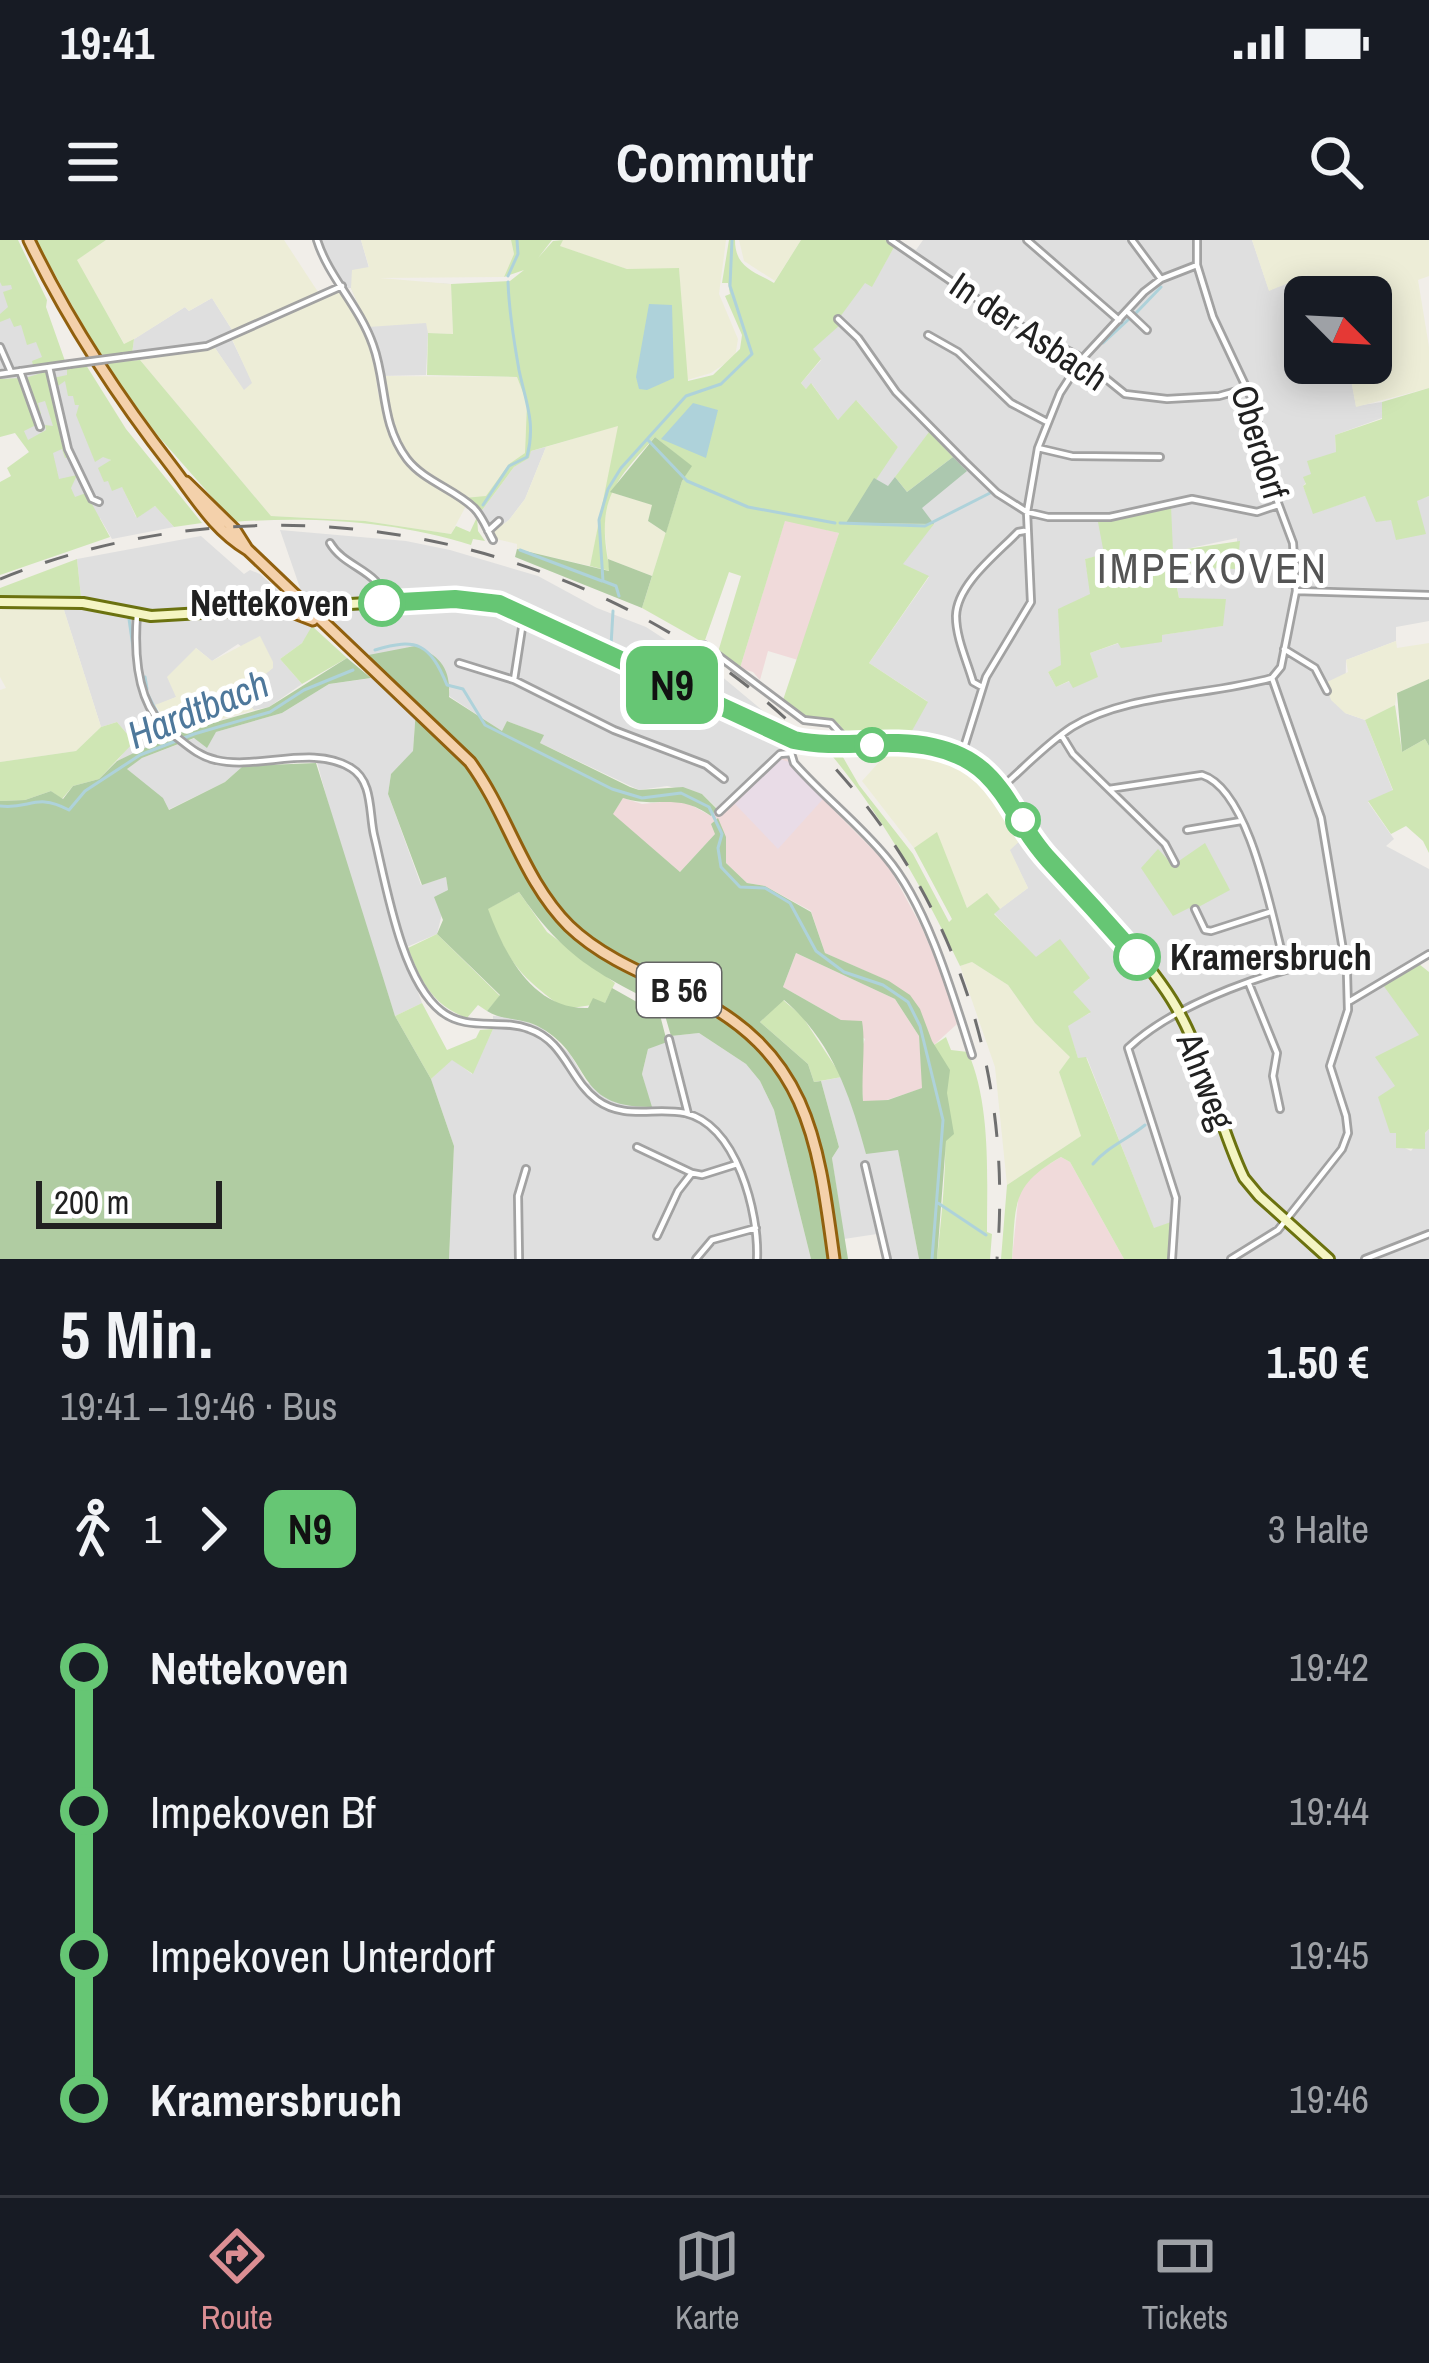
<!DOCTYPE html>
<html lang="de">
<head>
<meta charset="utf-8">
<style>
	:root { --surface:#171b24; --page:#242831; --text:#f1f3f6; --muted:#9ea1a6; --line:#363941; --accent:#db8e93 }
	body { margin:0; font-family:"Archivo Narrow",sans-serif; background:var(--page); color:var(--text); height:100vh; display:flex; flex-direction:column; font-size:45px; white-space:nowrap }
	* { box-sizing:border-box; margin:0 }
	p { font-size:39px; color:var(--muted) }
	.icon { flex:none; width:66px; height:66px; fill:none; stroke:currentColor; stroke-width:2; stroke-linecap:round; stroke-linejoin:round }
	.map { position:relative; height:1019px; overflow:hidden }
	.panel { display:flex; flex-direction:column; background:var(--surface); flex:1 }
	.panel>* { flex:none }
	.badge { padding:0 24px; border-radius:18px; font-size:42px; line-height:78px }
	.needle { width:78px; rotate:114deg }
	.buttons { position:absolute; left:1284px; top:36px; display:grid; gap:24px }
	.buttons a { display:grid; place-items:center; width:108px; height:108px; border-radius:18px; background:var(--surface); box-shadow:0 6px 30px #0003; font-size:60px }
	.scale { position:absolute; left:36px; bottom:30px; width:186px; box-sizing:border-box; padding-left:12px; border:6px solid #212121; border-top:0; font-size:33px; line-height:42px; white-space:nowrap; color:#212121; -webkit-text-stroke:9px #fff; paint-order:stroke }
	.map>.badge { position:absolute; translate:-50% -50%; box-shadow:0 0 0 6px #fff }
	.legs { display:flex; align-items:center; gap:18px; height:132px; padding:0 60px; font-size:39px }
	.legs p { margin-inline-start:auto }
	.overview { display:flex; align-items:center; justify-content:space-between; height:204px; padding:0 60px }
	h1 { font-size:66px; font-weight:700; line-height:90px }
	ul { padding:0 60px; list-style:none }
	li { display:flex; align-items:center; gap:42px; height:144px; font-size:45px }
	li i { display:grid; place-items:center; width:18px; height:100%; margin:0 15px; background:currentColor }
	li i::after { content:''; width:30px; height:30px; margin:-15px; border:9px solid; border-radius:50%; background:var(--surface) }
	li p { margin-inline-start:auto }
	li:first-child i { background:linear-gradient(#0000 50%,currentColor 0) }
	li:last-child i { background:linear-gradient(currentColor 50%,#0000 0) }
	.status { display:flex; justify-content:space-between; align-items:center; height:84px; padding:0 60px; background:var(--surface); direction:ltr }
	.status svg { height:33px; fill:currentColor }
	header { display:flex; justify-content:space-between; align-items:center; height:156px; padding:0 60px; background:var(--surface); font-size:54px; font-weight:700 }
	.menu { display:flex; justify-content:space-around; align-items:center; height:168px; border-top:3px solid var(--line); background:var(--surface); font-size:33px; color:var(--muted) }
	.menu a { display:grid; justify-items:center; gap:6px }
	.menu .active { color:var(--accent) }
	.map>svg:first-child { display:block }
</style>
</head>
<body>
<div class="status"><b>19:41</b><svg viewBox="0 0 49 12"><path d="M0 12V9h3v3zM5 12V6h3v6zM10 12V3h3v9zM15 12V0h3v12zM26 1h20v11H26zM47 4h2v5h-2z"/></svg></div>
<header><svg class="icon" aria-label="menu" viewBox="0 0 24 24"><path d="M4 6h16M4 12h16M4 18h16"/></svg>Commutr<svg class="icon" aria-label="search" viewBox="0 0 24 24"><circle cx="10" cy="10" r="6"/><path d="M15 15l6 6"/></svg></header>
<div class="map">
<svg width="1429" height="1019" viewBox="0 0 1429 1019">
	<rect width="100%" height="100%" fill="#f1eee9"/>
	<!-- residential -->
	<path fill="#dfdfdf" fill-rule="evenodd" d="M0,0L57,122L65,121L136,277L155,266L174,287L112,299L100,278L83,284L29,212L0,148Z
		M314,0H361L369,28H378L380,40L451,44L428,93L426,135L380,136L368,87L351,48L343,49L333,38Z
		M898,0L916,10L923,0H1252L1269,50L1309,35L1311,57H1305V123H1348L1356,166L1382,162V178L1335,195L1336,212L1303,246L1314,273L1365,256L1391,279L1397,300L1416,260L1429,256V381L1396,387V401L1346,420L1345,473L1365,480L1393,551L1368,562L1394,599L1386,606L1429,629V718L1419,724V795L1395,847L1396,892L1403,907L1411,911L1429,889V1019H1169L1171,983L1154,989L1087,818H1078L1067,785L1090,773L1072,752L1089,739L1060,700L1036,718L994,673L1028,648L1009,610L1034,588L1012,552L982,521L937,501L908,498L927,461L869,423L929,337L902,324L933,284L921,268L966,230L929,193L888,247L874,238L898,207L857,161L838,180L812,144L806,149L801,143L821,120L812,109L865,42L872,46ZM1170,267L1172,312L1237,298V328L1173,326L1179,358L1222,386L1161,395L1162,401L1119,403L1090,413L1097,437L1073,447L1070,441L1056,447L1048,432L1061,426L1091,354L1085,319L1104,315Z
		M212,58L234,93L232,100L253,143L244,151L215,108L140,120L132,114L134,99L185,67L189,71Z
		M546,207L525,259L509,280L493,292L480,273L514,227L528,218L531,211Z
		M280,290L406,301L450,310L538,336L597,368L646,387L720,435L786,490L784,514L720,571L702,554L667,546L639,550L540,503L543,495L507,481L503,492L449,456L450,449L358,417L318,380L302,403L280,419L302,444L269,467L254,470L240,455L272,428L238,404L212,421L196,408L176,457L146,470L156,483L198,466L210,482L117,521L133,501L117,482L101,487L63,367L73,366L81,357L77,319L201,296L244,334L250,330L260,334L286,358L300,348Z
		M380,437L416,469L413,512L391,534L388,554L421,645L446,637L448,650L437,694L402,709L422,763L395,776L343,617L315,515L244,519L243,526L225,542L168,570L126,528L142,518L195,498L282,473L329,444Z
		M493,776L516,777L542,788L570,814L587,843L651,867L642,834L648,809L671,796L699,793L746,824L760,841L774,870L811,1019H449L454,906L431,839L452,819L472,834L493,789Z
		M842,837L850,854L898,909L919,1019H885L877,994L844,999L832,918L839,907L821,841Z"/>
	<!-- commercial -->
	<path fill="#f0dada" d="M785,280L839,293L798,420L768,411L760,440L753,432L740,428Z
		M780,514H784L796,532L888,625L921,686L942,734L957,784L934,805L888,741L825,713L811,671L765,646L747,643L726,623V597L716,593L680,632L612,574L623,558L642,564L682,560L711,576Z
		M796,713L895,759L919,796L923,848L887,860L863,862L860,813L865,799L841,780L783,747Z
		M1061,917L1070,922L1124,1019H1012L1019,951L1033,934Z"/>
	<!-- industrial -->
	<path fill="#e9dce7" d="M780,519L789,522L823,559L778,609L735,564Z"/>
	<!-- farmland -->
	<path fill="#ededd7" d="M106,0H284L320,55L234,93L212,58L189,71L185,67L125,105L76,20Z
		M361,0H511L514,14L504,37L380,38L451,44L453,94L428,93L426,83L368,87L351,48L352,30L369,27Z
		M563,0H726L719,54L738,99L735,117L711,133L687,140L679,29H627L559,6Z
		M739,0H801L775,41L744,21Z
		M1252,0H1429V36L1418,40L1429,107V148L1356,167L1348,123H1371V57H1311L1308,35L1269,51Z
		M343,49L372,107L378,153L399,211L417,232L467,264L451,294L365,281L271,276L140,120L215,108L244,150L252,143L232,99Z
		M380,136L517,137L527,163L525,213L509,224L486,257L464,258L409,218L391,179Z
		M619,185L590,326L517,309V304L496,299L493,292L509,280L525,259L546,207Z
		M610,252L653,265L648,281L666,293L652,336L608,319L604,284Z
		M0,366L63,367L101,487L76,511L0,522V450L6,448L0,437Z
		M260,396L273,422V428L240,455L254,470L210,482L198,467L166,479L155,465L176,457L167,437L196,408L212,421Z
		M1396,401L1397,408L1429,403V439L1397,453L1395,465L1365,480L1345,473L1331,460L1325,443L1348,432L1346,420Z
		M891,509L940,514L985,538L1025,596L1010,610L1028,648L1000,669L986,654L967,668L937,593L914,608L862,541Z
		M972,722L1008,745L1035,783L1071,817L1059,832L1081,896L1007,945L995,827L960,726Z"/>
	<!-- grass -->
	<path fill="#cfe6b4" d="M0,0H18L47,60L46,67L65,121L33,125L32,121L42,117L36,102L27,105L21,85L14,87L10,78L0,82V74L8,67L3,52L12,49L11,45L2,46L0,42Z
		M36,0H106L77,20L124,104L134,99L132,114L100,116Z
		M511,0H552L538,18L553,1L563,0L560,6L627,29L679,28L688,141L713,135L740,109L742,95L725,56L730,54L728,43H722L729,0H735C735,27 753,31 774,43L801,0H898L872,47L865,43L837,81L840,85L813,109L821,119L801,143L806,149L811,143L838,180L856,160L898,207L847,283L934,284L903,324L929,336L869,423L928,462L908,498L849,499L839,484L805,478L783,460L839,293L785,281L740,428L718,412L741,336L729,332L704,403L642,368L682,241L691,226L655,197C610,246 596,263 610,331L590,326L618,186L531,211L529,218L514,227L480,273L464,258L486,256L509,224L525,213L527,163L517,137L427,135L428,93L453,94L451,44L510,41L524,30L504,37L514,14Z
		M140,120L271,276L365,281L451,294L456,286L470,292L477,277L478,291L485,301L473,299L471,305C396,281 312,276 234,282L159,197L104,123Z
		M86,125L126,189L202,283L174,287L155,266L137,278L122,247L112,251L108,241L104,242L98,228L111,220L103,217L95,222L76,175L79,165H75L73,156H68L65,141L55,148L53,138L67,135V127Z
		M48,131L69,217L65,218L62,209L53,213L59,239L77,235L71,248L75,257L86,253L110,297L0,335V242L11,236L7,228L29,212L15,193L0,197V139L21,138L36,185L24,191L28,200L46,190L45,185L53,186L45,161L38,163L41,174L38,175L25,138Z
		M1429,148V256L1417,261L1426,294L1396,300L1391,280L1376,282L1365,256L1313,274L1303,246L1306,244L1303,237L1311,234L1307,221L1336,212L1335,195L1382,179V162Z
		M929,192L953,217L907,252L895,237Z
		M1171,266L1173,311L1240,301L1237,329L1173,327L1179,358L1226,359L1223,386L1162,395V402L1121,408L1118,403L1090,413L1098,437L1073,448L1069,441L1056,447L1048,432L1061,425L1058,369L1090,354L1085,319L1104,314L1098,282Z
		M77,319L81,357H0V348Z
		M312,386L347,418L302,444L280,419L302,403Z
		M1395,465L1402,512L1425,499L1429,506V613L1423,601L1406,586L1391,594L1368,561L1393,550L1365,480Z
		M117,482L134,502L99,539L73,546L62,559L51,551L25,560L0,561V522L76,511L101,487Z
		M829,512H840L859,545L913,614L949,682L952,679L914,608L937,592L967,668L987,653L1000,669L994,674L1036,717L1060,699L1090,738L1073,752L1091,772L1068,786L1078,818L1086,817L1154,988L1171,982L1169,1019H1124L1070,922L1061,917C1010,946 1016,965 1012,1019H1001L1007,945L1081,896L1059,832L1070,817L1035,783L1008,745L972,722L960,726C923,648 883,577 829,512Z
		M1205,603L1230,650L1191,671L1189,668L1173,676L1141,628L1158,609L1173,625Z
		M519,652L547,692L615,743L605,763L565,769C519,736 508,722 487,669Z
		M437,694L500,756L487,771L478,765L467,778C432,765 421,741 408,708Z
		M1419,724L1429,732V889L1425,893V909L1396,908V893H1390L1378,857L1395,846L1375,817L1419,795L1383,745Z
		M783,760L802,776L842,837L814,842L808,824L760,782Z
		M422,763L447,810L476,798L480,790L493,789L473,834L452,820L431,839L395,776Z
		M946,797L951,810L968,812C991,865 987,935 987,992L992,994L990,1019H937C945,945 952,878 934,805Z"/>
	<!-- forest -->
	<path fill="#b0cca2" fill-rule="evenodd" d="M655,197L692,226L682,241L666,293L648,281L652,265L610,252Z
		M517,309L609,331L608,319L652,336L642,368L515,317Z
		M415,406C440,415 451,429 449,457L502,491L507,481L544,495L540,503L630,547L639,550L683,547L702,554L717,569L711,576C677,552 658,569 623,558L613,574L680,632L715,594L711,584L718,578L726,597V623L747,643L765,646L811,672L825,713L889,741L910,755L920,769L932,801L950,830L947,853L954,894L946,901L937,1019H919L898,910L866,914C850,855 832,801 784,760L760,782L808,824L814,842L821,841L839,907L832,918L848,1019H811L774,870L760,841L746,824L699,793L671,796L664,772L658,764C592,732 561,713 519,652L488,669C505,715 533,770 588,768L593,758L605,763L612,748L660,775L667,802L648,809L642,834L652,867C572,868 594,818 541,788C523,777 502,781 487,771L500,755L437,694L443,680L434,657L448,650L446,637L422,645L388,554L391,534L413,511L416,469L358,417ZM796,713L895,759L919,796L922,848L888,860L863,861C861,834 866,804 862,781L841,780L783,747Z
		M347,418L371,438L329,444L282,473L216,492L207,508L194,498L142,518L127,529L163,558L169,570L225,542L243,526L316,523L395,776L431,839L454,906L449,1019H0V561L25,560L51,551L63,559L73,546L99,539L117,521L174,494L269,467Z
		M1429,439V506L1425,499L1402,512L1397,453Z"/>
	<!-- cemetery -->
	<path fill="#acc8af" d="M953,217L967,231L922,268L934,284L846,283L874,238L888,246L895,237L907,252Z"/>
	<!-- water -->
	<path fill="#aed2da" d="M649,64L672,65L674,138L647,150L639,149L636,137Z
		M693,163L718,170L706,218L661,199Z"/>
	<g fill="none" stroke-linecap="round" stroke-linejoin="round">
		<!-- stream -->
		<path stroke="#aed2da" stroke-width="3" d="M508,36L518,14L517,0
			M1135,74L1161,47
			M1103,103L1129,79
			M647,199L687,241L748,267L835,283
			M483,265L509,226L527,217C536,183 526,163 519,130C514,102 509,71 508,42
			M840,283L925,286L990,253
			M520,310L602,341
			M619,356L616,346L603,341L599,280L608,249L621,228L686,156L721,144L752,114L730,46L732,0
			M129,379L137,435
			M611,406L613,371
			M375,410C417,397 430,404 447,445L463,449L485,485L612,549L642,558L681,553L709,567L722,594L718,608L721,627L740,647L765,648L790,663L816,711L844,732L883,745L908,762L920,786L943,880L932,1019
			M145,437L147,449
			M148,455L160,478
			M168,485L189,492
			M0,566C30,570 35,552 69,570L85,551L140,515L194,494L270,472L304,450L353,430
			M1093,924C1107,907 1128,899 1145,885
			M938,963L986,995"/>
		<defs>
			<path id="street" d="M317,0C329,38 359,65 373,105C387,143 380,183 407,219C424,241 454,249 474,268C482,276 487,289 493,300
				M891,0L1002,76L1078,116L1125,154L1167,159L1219,156L1244,149
				M1027,0L1119,80
				M1132,0L1161,39
				M1197,0V25L1213,77L1255,166L1266,231L1293,303L1296,351L1281,427L1272,438
				M1127,71L1147,90
				M838,79L858,98L896,152L964,221L997,253L1027,272L1048,277H1110L1192,259L1257,272L1278,265
				M928,95L958,112L1011,163L1047,182
				M0,107L11,132
				M123,117L207,106L342,46
				M49,127L68,209L92,259L99,262
				M20,131L40,187
				M0,134L70,124
				M1038,208L1072,216L1160,217
				M488,291L499,281
				M330,303C345,329 382,330 386,363
				M1296,351L1429,355
				M137,374C134,414 136,466 170,492C185,503 197,516 216,520C258,530 313,504 351,528C373,541 369,573 374,595C386,644 401,739 441,771C467,792 500,778 529,789C565,801 569,839 597,860C624,880 655,867 685,873C737,885 759,973 757,1019
				M704,405L804,480L831,483L841,494L843,505
				M1284,409L1315,428L1327,451
				M459,423L514,440L614,490L706,525L724,539
				M514,440L524,375
				M982,447L973,442C967,421 956,398 956,376C957,344 997,314 1018,292L1024,291
				M1062,496L1073,514L1165,604L1175,623
				M793,500L791,513L794,523C823,556 858,583 886,617C927,665 953,755 972,815
				M961,517L986,437L1031,362L1027,272L1038,208L1060,153L1082,119L1144,52L1161,39L1197,25
				M1001,548C1024,528 1046,504 1072,487C1127,453 1210,456 1272,438
				M1109,549L1202,535C1251,550 1273,683 1286,729
				M719,572L780,514L791,513
				M1187,590L1241,581
				M1195,669L1205,690L1211,691L1270,672
				M1249,744L1277,813L1273,836L1280,869
				M1350,761L1429,714
				M669,799L688,874
				M637,907L692,933L702,935L737,924
				M865,925L887,1019
				M657,996L678,951L692,933
				M519,1019L518,956L526,929
				M696,1019L712,1000L756,988
				M1172,1019L1176,958L1128,808C1178,761 1276,729 1343,716
				M1231,1019L1278,990L1342,909L1348,893L1346,876L1330,826L1348,770L1347,734L1321,578L1272,438
				M1365,1019L1429,994"/>
			<path id="secondary" d="M0,362L83,363L151,376L434,359L491,362L794,500C847,512 904,495 956,515C1007,535 1016,587 1052,622C1092,663 1156,726 1181,776C1208,827 1219,886 1244,938L1259,956L1329,1019"/>
			<path id="primary" d="M29,0C69,83 117,156 173,228C196,258 214,290 248,310L470,522C508,574 523,640 569,686C602,718 647,735 688,754C808,812 818,899 834,1019
				M186,242L235,290L247,309
				M293,355L287,370L313,380"/>
		</defs>
		<!-- street casing -->
		<use href="#street" stroke="#a2a2a2" stroke-width="10"/>
		<!-- secondary casing -->
		<use href="#secondary" stroke="#6b720f" stroke-width="14"/>
		<!-- primary casing -->
		<use href="#primary" stroke="#91600e" stroke-width="15"/>
		<!-- street -->
		<use href="#street" stroke="#fff" stroke-width="4.5"/>
		<!-- secondary -->
		<use href="#secondary" stroke="#f4f5c3" stroke-width="8"/>
		<!-- primary -->
		<use href="#primary" stroke="#f4d1ab" stroke-width="9"/>
		<!-- rail -->
		<path stroke="#6f6f6f" stroke-width="3" stroke-dasharray="24 24" stroke-linecap="butt" d="M0,339C471,149 1044,484 997,1019"/>
		<defs>
			<path id="street-bridge" d="M70,124L123,117"/>
		</defs>
		<!-- street-bridge casing -->
		<use href="#street-bridge" stroke="#a2a2a2" stroke-width="10" stroke-linecap="butt"/>
		<!-- street-bridge -->
		<use href="#street-bridge" stroke="#fff" stroke-width="4.5"/>
	</g>
	<g fill="none" stroke-linecap="round" stroke-linejoin="round">
		<defs>
			<path id="line-1" d="M382,363L455,359L499,364L794,500C840,510 887,497 933,507C1004,522 1007,575 1049,620C1079,652 1108,684 1137,717"/>
		</defs>
		<!-- line-1 casing -->
		<use href="#line-1" stroke="#fff" stroke-width="27"/>
		<!-- line-1 -->
		<use href="#line-1" stroke="#66c674" stroke-width="18"/>
	</g>
	<!-- markers -->
	<g fill="#fff" stroke="#66c674" stroke-width="6">
		<circle cx="382" cy="363" r="21"/>
		<circle cx="872" cy="505" r="15"/>
		<circle cx="1023" cy="580" r="15"/>
		<circle cx="1137" cy="717" r="21"/>
	</g>
	<g text-anchor="middle" stroke-width="10" stroke-linejoin="round" paint-order="stroke">
		<!-- shield labels -->
		<rect fill="#fff" stroke="#646464" stroke-width="3" x="637" y="723" width="84" height="54" rx="9"/>
		<g font-size="33" font-weight="bold" fill="#212121">
			<text x="679" y="762">B 56</text>
		</g>
		<!-- street labels -->
		<g font-size="36" fill="#212121" stroke="#fff">
			<text transform="translate(1029 91) rotate(34)" y="13">In der Asbach</text>
			<text transform="translate(1260 202) rotate(73)" y="13">Oberdorf</text>
			<text transform="translate(1206 841) rotate(69)" y="13">Ahrweg</text>
		</g>
		<!-- stop labels -->
		<g font-size="36" font-weight="bold" fill="#212121" stroke="#fff" text-anchor="end">
			<text x="349" y="376">Nettekoven</text>
			<text x="1170" y="730" text-anchor="start">Kramersbruch</text>
		</g>
		<!-- water labels -->
		<g font-size="39" font-style="italic" fill="#4e789b" stroke="#fff">
			<text transform="translate(198 469) rotate(-22)" y="14">Hardtbach</text>
		</g>
		<!-- quarter labels -->
		<g font-size="42" letter-spacing="3" fill="#545454" stroke="#fff">
			<text x="1213" y="343">IMPEKOVEN</text>
		</g>
	</g>
</svg>
<div class="buttons">
<a><svg class="needle" viewBox="-14 -14 28 28"><path d="M0-13l5 13h-10z" fill="#e53935"/><path d="M0 13l5-13h-10z" fill="#9ea1a6"/></svg></a>
</div>
<div class="scale">200 m</div>
<b class="badge" style="left:672px;top:445px;background:#66c674;color:#111">N9</b>
</div>
<section class="panel">
<div class="overview"><div><h1>5 Min.</h1><p>19:41 – 19:46 · Bus</p></div><b>1.50 €</b></div>
<div class="legs"><svg class="icon" aria-label="walk" viewBox="0 0 24 24"><circle cx="13" cy="4" r="2"/><path d="M13 8l-2 6 4 7M11 14l-3 7M7 12l3-4h3l4 4"/></svg>1<svg class="icon" aria-label="forward" viewBox="0 0 24 24"><path d="M9 5l7 7-7 7"/></svg><b class="badge" style="background:#66c674;color:#111">N9</b><p>3 Halte</p></div>
<ul>
<li><i style="color:#66c674"></i><b>Nettekoven</b><p>19:42</p></li>
<li><i style="color:#66c674"></i><span>Impekoven Bf</span><p>19:44</p></li>
<li><i style="color:#66c674"></i><span>Impekoven Unterdorf</span><p>19:45</p></li>
<li><i style="color:#66c674"></i><b>Kramersbruch</b><p>19:46</p></li>
</ul>
</section>
<nav class="menu">
<a class="active"><svg class="icon" aria-label="directions" viewBox="0 0 24 24"><path d="M12 3l9 9-9 9-9-9zM9 14v-3h6M13 9l2 2-2 2"/></svg>Route</a>
<a><svg class="icon" aria-label="map" viewBox="0 0 24 24"><path d="M3 6l6-2 6 2 6-2v14l-6 2-6-2-6 2zM9 4v14M15 6v14"/></svg>Karte</a>
<a><svg class="icon" aria-label="tickets" viewBox="0 0 24 24"><path d="M3 7h18v10H3zM15 7v10"/></svg>Tickets</a>
</nav>
</body>
</html>
